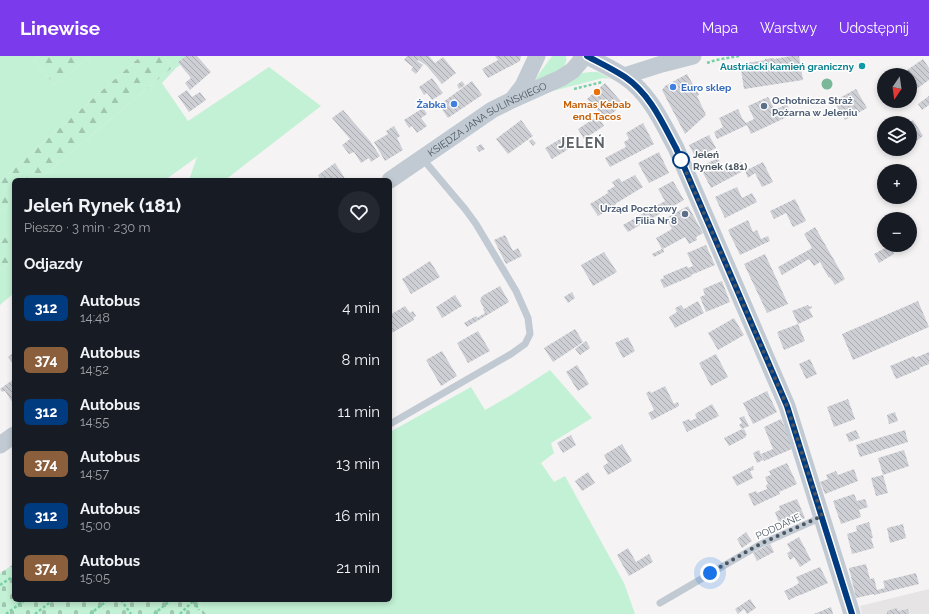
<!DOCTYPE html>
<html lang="pl">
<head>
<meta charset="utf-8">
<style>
	:root { --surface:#171b24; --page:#242831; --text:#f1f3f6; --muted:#9ea1a6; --accent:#7c3aed }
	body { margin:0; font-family:Raleway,sans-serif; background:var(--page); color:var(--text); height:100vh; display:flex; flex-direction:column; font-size:15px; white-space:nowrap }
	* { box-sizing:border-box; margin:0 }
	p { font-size:13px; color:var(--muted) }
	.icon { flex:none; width:22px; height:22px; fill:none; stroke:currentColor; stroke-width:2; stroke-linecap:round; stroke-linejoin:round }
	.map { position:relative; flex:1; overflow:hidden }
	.drawer { position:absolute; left:12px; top:122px; width:380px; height:424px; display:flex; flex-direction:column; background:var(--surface); border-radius:6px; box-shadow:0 2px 6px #0003 }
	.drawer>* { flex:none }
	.badge { padding:0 8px; border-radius:6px; font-size:14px; line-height:26px }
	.needle { width:26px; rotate:193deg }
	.controls { position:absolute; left:877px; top:12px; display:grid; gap:8px }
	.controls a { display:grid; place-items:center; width:40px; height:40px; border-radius:50%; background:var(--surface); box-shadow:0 2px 6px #0003; font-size:20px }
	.you { position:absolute; width:20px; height:20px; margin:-10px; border:3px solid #fff; border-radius:50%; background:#1a73e8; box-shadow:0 0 0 6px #1a73e833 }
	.map>.badge { position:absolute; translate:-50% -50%; box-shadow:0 0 0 2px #fff }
	h2 { padding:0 12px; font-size:15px; line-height:36px }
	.round { display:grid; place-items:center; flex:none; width:42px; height:42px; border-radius:21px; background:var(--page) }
	.head { display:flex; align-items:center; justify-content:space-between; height:68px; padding:0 12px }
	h1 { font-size:19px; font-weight:700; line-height:30px }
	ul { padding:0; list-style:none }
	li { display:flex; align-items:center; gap:12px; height:52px; padding:0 12px }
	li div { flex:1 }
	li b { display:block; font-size:15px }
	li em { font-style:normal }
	li .badge { min-width:44px; font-weight:700; text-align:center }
	header { display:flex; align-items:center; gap:24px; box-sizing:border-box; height:56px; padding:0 20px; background:var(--accent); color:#fff }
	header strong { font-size:19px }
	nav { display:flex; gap:22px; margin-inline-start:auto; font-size:14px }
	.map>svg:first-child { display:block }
</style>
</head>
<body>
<header>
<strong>Linewise</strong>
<nav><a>Mapa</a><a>Warstwy</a><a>Udostępnij</a></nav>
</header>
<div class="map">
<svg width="929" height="558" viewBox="0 0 929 558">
	<defs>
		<pattern id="forest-firs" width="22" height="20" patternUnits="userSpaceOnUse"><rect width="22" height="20" fill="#c3f1d5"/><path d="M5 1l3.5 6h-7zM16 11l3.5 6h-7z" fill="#a0c6b0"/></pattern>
		<pattern id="cemetery-stones" width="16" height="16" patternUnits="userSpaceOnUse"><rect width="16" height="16" fill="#c3f1d5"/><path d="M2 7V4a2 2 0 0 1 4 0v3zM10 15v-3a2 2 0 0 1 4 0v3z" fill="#a0c6b0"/></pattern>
		<pattern id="building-back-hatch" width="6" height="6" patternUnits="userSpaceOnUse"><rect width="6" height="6" fill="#cdcfd5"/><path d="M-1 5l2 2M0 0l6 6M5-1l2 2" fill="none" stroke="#a8abb0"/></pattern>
	</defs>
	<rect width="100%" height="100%" fill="#f5f3f3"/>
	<!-- education -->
	<path fill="#e6e4e5" d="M929,533V558H862L860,550Z"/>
	<!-- grass -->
	<path fill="#c3f1d5" d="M0,0H39L34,5L55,29L90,0H141L0,125Z
		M164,0H192L176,12L162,27L188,65L269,11L321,50L225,124H189L197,101L165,124H38L173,11Z
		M552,0H566C567,5 566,7 563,12L536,27L534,25Z
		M591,16H598L611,23L603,22L545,37L582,17Z
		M14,144V174L0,186V156Z
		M14,202V237L0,249V214Z
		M550,314L592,362L551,387L554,397L541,407L554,426L565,420L624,527L635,558H206L202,553L200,544H390V376L471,331L485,354L513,338Z"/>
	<!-- forest -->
	<path fill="url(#forest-firs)" d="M39,0H90L55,29L34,5Z
		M141,0H164L173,11L38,124H14V144L0,156V125Z
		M14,174V202L0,214V186Z"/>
	<!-- cemetery -->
	<path fill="url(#cemetery-stones)" d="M14,508V544H200L202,553L206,558H0V517Z"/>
	<!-- building -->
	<path fill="url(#building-back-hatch)" d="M186,0H197L211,16L190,34L185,27L191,22L178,6Z
		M407,0H429L435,7L443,1L456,17L442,28L426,9L418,4L417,5L423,9L416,18L411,14L413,11L404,4Z
		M495,0H521L520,5L488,22L482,13L498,4Z
		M791,0H799L803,24L744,33L740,8L765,4V3L774,2V3Z
		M923,3L929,12V24L915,34L912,30L910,31V19H900Z
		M687,18L699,39L697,40L706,59L685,78L662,34L665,30Z
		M432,22L443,37L432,44L427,37L424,39L419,31Z
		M462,25L465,29L459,33L457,29Z
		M472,25L482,39L448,62L439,49Z
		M605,27L623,48L606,63L587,43Z
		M856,33L867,52L845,64L834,45Z
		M187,34L192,41L200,36L206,44L189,56L178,40Z
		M929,40V49L922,54L918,48Z
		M768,41L775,54L787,48L791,59L751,78L747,69L717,83L714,76L723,71L719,62L738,53L742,62L746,67L754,63L748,50Z
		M423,52L427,58L421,62L427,70L417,77L412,70L409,72L404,64Z
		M343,54L370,85L380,100L371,106L369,102L361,107L354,96L349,98L342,89L350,83L332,62Z
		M598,60L604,70L584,83L578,73Z
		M521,64L533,80L508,98L496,83Z
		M913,64L923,80L910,89V66Z
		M643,67L654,88L610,111L605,102L626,91L624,86L629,83L626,77Z
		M394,70L400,80L397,82L403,94L385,105L374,86L388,78L386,75Z
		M567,79L574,90L552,103L545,92Z
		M709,79L716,92L696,102L689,89Z
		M532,83L536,87L533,90L529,85Z
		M481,88L485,93L479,96L476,91Z
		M659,96L669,117L649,127L638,107Z
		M718,102L724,114L741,106L745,114L711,132L700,111Z
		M763,106L773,126L762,131L755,117L748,122L745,115Z
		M335,107L346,124H321L318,119Z
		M635,119L643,131L615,148L616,149L598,160L590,148L608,137L607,135L615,130L612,126L619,122L622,126Z
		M673,125L684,144L628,176L623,169L665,145L658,133Z
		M737,131L742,142L752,137L757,146L725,162L715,141Z
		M795,143L806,165L793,171L786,157L774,163L770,155Z
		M688,150L703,177L696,181L697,184L689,188L685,181L663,193L664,196L654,201L652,198L662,193L656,182L672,173L666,162Z
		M748,164L753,176L757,174L761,183L768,180L770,185L740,199L728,174Z
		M815,171L845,223L835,229L830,221L829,222L820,206L814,210L809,203L782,219L778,211L812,192L804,178Z
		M505,179L513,195L518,192L522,200L506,208L494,184Z
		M706,189L715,209L691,219L692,220L664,232L660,224L664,222L663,220L687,210L688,212L693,210L687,197Z
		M889,190L894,198L879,207L874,198Z
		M604,196L617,216L593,230L581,209Z
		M765,198L788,248L767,257L744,208Z
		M430,205L440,221L411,238L402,223Z
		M722,225L730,246L706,256L700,241L705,239L703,233Z
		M500,230L509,246L467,271L464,267L476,260L477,262L485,257L483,253L484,252L480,245L482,240Z
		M572,236L575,242L568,247L564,241Z
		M455,239L462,250L442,262L436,251Z
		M698,245L704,257L675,272L669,261L677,256L675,252L681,249L684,253Z
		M918,245L929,271L853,304L842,278Z
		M808,249L809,251L812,250V252L809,253L813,261L798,268L805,285L784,294L777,276L798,268L792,255Z
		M405,250L410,257L413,255L416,260L413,262L414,264L390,278V259Z
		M734,262L744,279L718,294L708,277Z
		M575,273L583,286L553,306L544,292Z
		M478,275L490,295L468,307L457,287Z
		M628,281L635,295L623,302L615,287Z
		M586,285L590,292L580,299L575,293Z
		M442,295L457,320L441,330L426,304Z
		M14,296V309L8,301Z
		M929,296V308L919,312L920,313L896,323L890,310L914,300L915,302Z
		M716,298L728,321L711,330L699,307Z
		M810,303L817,318L806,323L799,308Z
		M577,309L589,328L578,335L566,316Z
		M14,323V349L5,335H4L2,336L0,333Z
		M665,330L674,348L678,346L679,350L652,364L648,357L654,354L646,337L650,335L651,337Z
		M767,335L777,356L753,368L743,347Z
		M848,343L855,363L834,371L827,351Z
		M712,348L719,360L687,376L682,366L689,363L690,365L697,362L695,358Z
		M895,356L898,365L889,368L887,359Z
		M744,360L749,370L742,373L739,369L742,367L739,362Z
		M781,363L794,392L764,405L761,398L773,393L764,371Z
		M742,373V374L744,373L747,379L745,380L746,381L729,390L724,382Z
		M856,374L860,382L849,386L846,378Z
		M905,374L908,386L860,401L856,389Z
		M571,379L576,389L563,397L557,387Z
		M622,388L632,405L608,419L603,410L608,407L604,399Z
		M759,394L763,404L757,407L753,397Z
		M904,394L909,410L883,419L878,402Z
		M787,407L797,428L779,436L780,438L754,450L748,438L756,435L757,437L767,433L766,429L768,428L765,421L771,419L769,415Z
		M753,410L754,414L750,415L753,422L737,430L732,421Z
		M854,413L858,425L825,438L820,426L828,423L826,419L836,415L838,419Z
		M588,416L595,427L582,435L575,425Z
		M883,419L888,437L876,440L871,422Z
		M854,438L857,445L865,443L868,451L859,454L861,461L841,468L833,445Z
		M797,443L805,462L781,472L775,456L780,454L779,450Z
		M869,466L873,482H871L874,492L852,498L847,478L857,475L856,470Z
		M903,468L906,482L890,487L887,472Z
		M746,476L752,485L742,492L737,483Z
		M799,481L811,504L800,511L794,501L790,504L787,497L791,495L787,488Z
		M770,488L774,496L757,505L753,497Z
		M628,492L636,506L649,498L653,506L629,520L617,499Z
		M866,508L870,523L874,522L877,534L885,532L883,525L916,517L919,528L874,539V538L856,542L849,512Z
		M820,511L828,527L803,538L797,540L789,544L784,535L793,531L799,527L796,521Z
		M750,543L756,552L747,558L744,553L738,558L735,553Z
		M831,551L833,558H814Z
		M897,552L898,555L908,553L909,558H887V555Z"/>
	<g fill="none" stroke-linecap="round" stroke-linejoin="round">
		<!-- path -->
		<path stroke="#7ad0a6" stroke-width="2.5" stroke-dasharray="3 2" stroke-linecap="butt" d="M707,7L716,4L739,0
			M574,33L602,26
			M0,529L14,520
			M121,544L131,558
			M193,545L199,554
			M6,558L25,544
			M35,558L53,544
			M90,558L108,544
			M154,558L171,544
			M180,558L193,545V544"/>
		<!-- service -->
		<path stroke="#c1cad2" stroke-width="7" d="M390,368L511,298L525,288L530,278L528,262L516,235L476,168L465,153L422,102
			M660,547L761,488L822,461"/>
		<!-- tertiary -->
		<g stroke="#c1cad2" stroke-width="17">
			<path d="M587,0C600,7 613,13 625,21C650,38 662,66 676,92L787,350L852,558"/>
			<path d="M624,20L662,8L693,0"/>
			<path d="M513,43L523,30L537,0"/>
			<path id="s1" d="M390,124L492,54L512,44L561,22L572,15L580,6L582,0"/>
			<path d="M0,389L14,379"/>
		</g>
	</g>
	<!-- trees -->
	<circle fill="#7bb799" cx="827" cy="28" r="5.5"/>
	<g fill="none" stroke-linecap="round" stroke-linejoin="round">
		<defs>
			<path id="line" d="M587,0C600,7 613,13 625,21C650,38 662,66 676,92L787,350L852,558"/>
		</defs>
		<!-- line casing -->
		<use href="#line" stroke="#fff" stroke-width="9"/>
		<!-- line -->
		<use href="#line" stroke="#003b80" stroke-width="6"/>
		<!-- walk -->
		<path stroke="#4a5661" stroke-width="4" stroke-dasharray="0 7.2" d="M681,104L787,350L822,460L760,488L710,517"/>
	</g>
	<!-- markers -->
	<circle fill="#0f9aa8" stroke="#fff" stroke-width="1.5" cx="862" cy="10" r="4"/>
	<g fill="#3f7fe0" stroke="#fff" stroke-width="1.5">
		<circle cx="673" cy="31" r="4"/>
		<circle cx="454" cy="48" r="4"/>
	</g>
	<circle fill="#e8710a" stroke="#fff" stroke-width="1.5" cx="597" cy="36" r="4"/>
	<g fill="#5c6f8a" stroke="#fff" stroke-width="1.5">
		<circle cx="764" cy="50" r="4"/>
		<circle cx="685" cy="158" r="4"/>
	</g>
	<circle fill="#fff" stroke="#003b80" stroke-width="2" cx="681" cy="104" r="8"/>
	<g text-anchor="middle" stroke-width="3" stroke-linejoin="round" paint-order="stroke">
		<!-- culture labels -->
		<g font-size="10" font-weight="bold" fill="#0d838f" stroke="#fff" text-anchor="end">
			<text x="854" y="14">Austriacki kamień graniczny</text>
		</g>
		<!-- shop labels -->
		<g font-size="10" font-weight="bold" fill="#366cbe" stroke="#fff" text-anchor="start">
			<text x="681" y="35">Euro sklep</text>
			<text x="446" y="52" text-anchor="end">Żabka</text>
		</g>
		<!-- service labels -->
		<g font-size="10" font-weight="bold" fill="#4e5e75" stroke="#fff" text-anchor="start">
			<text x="772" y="48">Ochotnicza Straż<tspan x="772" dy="12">Pożarna w Jeleniu</tspan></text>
			<text x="677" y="156" text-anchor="end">Urząd Pocztowy<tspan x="677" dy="12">Filia Nr 8</tspan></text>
		</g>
		<!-- food labels -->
		<g font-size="10" font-weight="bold" fill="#c56008" stroke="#fff">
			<text x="597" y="52">Mamas Kebab<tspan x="597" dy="12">end Tacos</tspan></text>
		</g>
		<!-- street labels -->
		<g font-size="10" fill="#4a5661" stroke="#fff">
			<text dy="4" stroke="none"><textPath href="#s1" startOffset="115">KSIĘDZA JANA SULIŃSKIEGO</textPath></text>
			<text transform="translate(778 470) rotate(-25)" y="4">PODDANE</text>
		</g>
		<!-- stop labels -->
		<g font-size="10" font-weight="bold" fill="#4a5661" stroke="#fff" text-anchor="start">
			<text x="693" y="102">Jeleń<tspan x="693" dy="12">Rynek (181)</tspan></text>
		</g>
		<!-- district labels -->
		<g font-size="14" font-weight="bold" letter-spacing="1" fill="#5f6368" stroke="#fff">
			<text x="582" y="92">JELEŃ</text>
		</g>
	</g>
</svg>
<div class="controls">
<a><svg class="needle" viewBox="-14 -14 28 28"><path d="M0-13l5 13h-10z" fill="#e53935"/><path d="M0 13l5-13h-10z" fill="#9ea1a6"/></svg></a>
<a><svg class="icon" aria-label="layers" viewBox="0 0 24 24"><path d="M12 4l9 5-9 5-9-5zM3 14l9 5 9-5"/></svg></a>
<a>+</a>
<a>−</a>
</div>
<div class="you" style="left:710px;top:517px"></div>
<section class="drawer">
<div class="head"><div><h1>Jeleń Rynek (181)</h1><p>Pieszo · 3 min · 230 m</p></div><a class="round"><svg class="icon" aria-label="heart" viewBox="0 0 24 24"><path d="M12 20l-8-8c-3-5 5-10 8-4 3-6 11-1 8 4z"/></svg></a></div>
<h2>Odjazdy</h2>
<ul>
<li><span class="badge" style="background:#003b80;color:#fff">312</span><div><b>Autobus</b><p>14:48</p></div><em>4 min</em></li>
<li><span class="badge" style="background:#8b5e3c;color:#fff">374</span><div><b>Autobus</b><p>14:52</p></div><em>8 min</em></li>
<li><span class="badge" style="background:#003b80;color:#fff">312</span><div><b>Autobus</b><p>14:55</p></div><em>11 min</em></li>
<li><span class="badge" style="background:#8b5e3c;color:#fff">374</span><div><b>Autobus</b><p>14:57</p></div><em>13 min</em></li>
<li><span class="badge" style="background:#003b80;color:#fff">312</span><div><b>Autobus</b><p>15:00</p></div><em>16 min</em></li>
<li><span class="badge" style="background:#8b5e3c;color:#fff">374</span><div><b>Autobus</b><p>15:05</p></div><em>21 min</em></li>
</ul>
</section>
</div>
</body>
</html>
